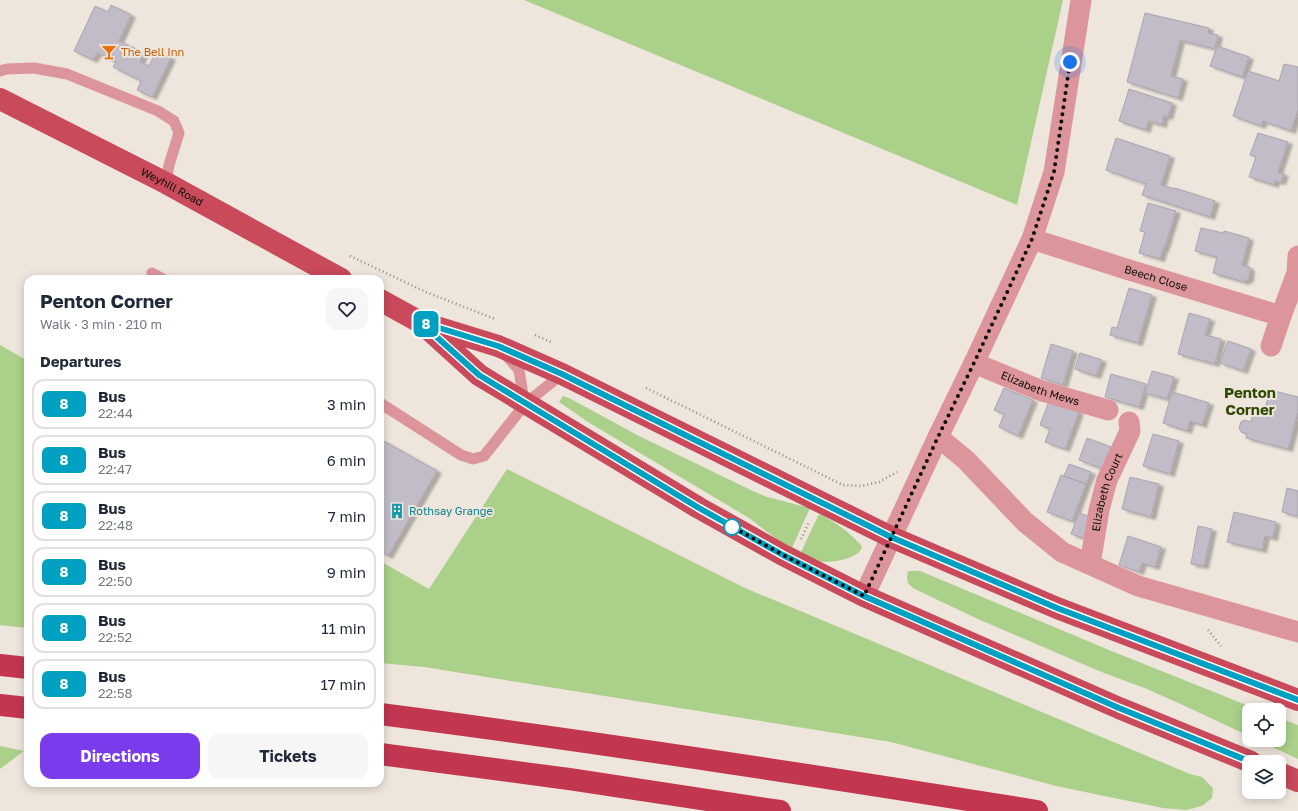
<!DOCTYPE html>
<html lang="en">
<head>
<meta charset="utf-8">
<style>
	:root { --surface:#fff; --page:#f6f6f7; --text:#1f2937; --muted:#747a83; --line:#e0e1e3; --accent:#7c3aed }
	body { margin:0; font-family:"Golos Text",sans-serif; background:var(--page); color:var(--text); height:100vh; display:flex; flex-direction:column; font-size:15px; white-space:nowrap }
	* { box-sizing:border-box; margin:0 }
	p { font-size:13px; color:var(--muted) }
	.icon { flex:none; width:22px; height:22px; fill:none; stroke:currentColor; stroke-width:2; stroke-linecap:round; stroke-linejoin:round }
	.map { position:relative; flex:1; overflow:hidden }
	.panel { position:absolute; left:24px; top:275px; width:360px; height:512px; display:flex; flex-direction:column; background:var(--surface); border-radius:12px; box-shadow:0 2px 10px #0003 }
	.panel>* { flex:none }
	.badge { padding:0 8px; border-radius:6px; font-size:14px; line-height:26px }
	.controls { position:absolute; left:1242px; top:703px; display:grid; gap:8px }
	.controls a { display:grid; place-items:center; width:44px; height:44px; border-radius:8px; background:var(--surface); box-shadow:0 2px 10px #0003; font-size:20px }
	.you { position:absolute; width:20px; height:20px; margin:-10px; border:3px solid #fff; border-radius:50%; background:#1a73e8; box-shadow:0 0 0 6px #1a73e833 }
	.map>.badge { position:absolute; translate:-50% -50%; box-shadow:0 0 0 2px #fff }
	h2 { padding:0 16px; font-size:15px; line-height:36px }
	.round { display:grid; place-items:center; flex:none; width:42px; height:42px; border-radius:12px; background:var(--page) }
	.overview { display:flex; align-items:center; justify-content:space-between; height:68px; padding:0 16px }
	h1 { font-size:19px; font-weight:700; line-height:30px }
	.cta { display:flex; gap:8px; margin-top:auto; padding:8px 16px }
	.cta a { flex:1; height:46px; border-radius:12px; background:var(--accent); color:#fff; font-size:16px; font-weight:700; line-height:46px; text-align:center }
	.cta a+a { background:var(--page); color:var(--text) }
	ul { padding:0; list-style:none }
	li { display:flex; align-items:center; gap:12px; height:50px; margin:0 8px 6px; padding:0 8px; border:2px solid var(--line); border-radius:12px }
	li div { flex:1 }
	li b { display:block; font-size:15px }
	li em { font-style:normal }
	li .badge { min-width:44px; font-weight:700; text-align:center }
	.map>svg:first-child { display:block }
</style>
</head>
<body>
<div class="map">
<svg width="1298" height="811" viewBox="0 0 1298 811">
	<defs>
		<filter id="shadow"><feDropShadow dx="4.5" dy="2.5" stdDeviation="1" flood-color="#0004"/></filter>
	</defs>
	<rect width="100%" height="100%" fill="#eee5dc"/>
	<!-- green -->
	<path fill="#abd08a" d="M524,0H1063L1017,205Z
		M0,345L28,361V628L0,625Z
		M563,396L571,399L639,436L755,492L767,497L810,508L791,550L749,518L588,422L559,402Z
		M507,469L745,588L1190,774L1202,777L1213,788L1212,798L1202,806L1186,810L1163,808L1056,786L891,742L424,667L380,663V561L429,589Z
		M819,514C836,522 849,532 862,546C861,559 829,564 818,561C812,560 806,556 800,554Z
		M908,571H920L944,581L1109,650L1259,710H1249V736L1185,706L1147,689L1099,671L978,619L925,594L913,588L908,583L907,578Z
		M1279,718L1298,725V759L1257,740H1279Z
		M0,746L24,751L0,769Z"/>
	<!-- building -->
	<path fill="#c1bcc7" stroke="#a9a5af" filter="url(#shadow)" d="M111,5L131,15L119,41L144,53L140,62L149,66L156,51L171,58L152,97L137,90L141,81L113,67L116,62L97,53L93,60L74,51L95,6L108,12Z
		M1145,13L1209,28L1208,33L1218,35L1215,49L1180,40L1171,76L1183,79L1178,98L1127,82Z
		M1217,46L1249,57L1242,77L1210,66Z
		M1284,64L1298,67V110L1291,131L1263,121L1261,126L1233,116L1248,71L1279,81Z
		M1129,89L1172,103L1168,117L1164,116L1162,125L1148,121L1146,130L1119,121Z
		M1258,133L1288,142L1278,172L1284,174L1281,182L1275,181L1274,185L1249,177L1256,157L1250,155Z
		M1116,138L1170,156L1161,185L1175,189V188L1215,201L1210,217L1142,195L1146,184L1106,170Z
		M1148,203L1176,211L1164,249H1163L1160,259L1139,253L1145,232L1140,231Z
		M1201,228L1223,233L1224,231L1249,238L1242,265L1249,267L1250,270L1249,279L1244,282L1213,273L1217,257L1195,251Z
		M1129,288L1152,295L1138,343L1110,335L1112,327L1117,328Z
		M1189,313L1210,319L1205,335L1221,339L1215,364L1178,354Z
		M1228,341L1251,349L1243,371L1220,363Z
		M1051,344L1073,351L1063,385L1041,378Z
		M1080,353L1102,360L1096,376L1075,369Z
		M1152,371L1174,377L1167,399L1145,393Z
		M1111,374L1146,384L1139,407L1105,397Z
		M1004,388L1033,400L1018,436L999,427L1004,414L994,410Z
		M1270,390L1298,397V412L1288,449L1246,438L1247,434L1241,432L1239,428L1241,422L1244,420L1251,422L1254,410L1264,412Z
		M1172,392L1209,403L1202,425L1190,421L1187,431L1163,423Z
		M1049,401L1079,412L1065,449L1045,442L1050,429L1040,425Z
		M1153,434L1179,441L1170,474L1143,466Z
		M1087,438L1116,449L1108,471L1079,460Z
		M380,439L437,471L388,556L380,551Z
		M1069,464L1091,472L1086,484L1064,476Z
		M1061,475L1086,484L1072,521L1047,512Z
		M1130,477L1159,484L1151,517L1122,509Z
		M1287,488L1298,491V516L1282,512Z
		M1234,512L1276,522L1273,538L1265,536L1262,550L1227,542Z
		M1079,513L1096,519L1089,540L1071,534Z
		M1198,526L1212,529L1204,566L1191,564Z
		M1128,536L1161,547L1155,567L1142,563L1139,572L1119,565Z"/>
	<g fill="none" stroke-linecap="round" stroke-linejoin="round">
		<!-- path -->
		<path stroke="#918b85" stroke-width="2.5" stroke-dasharray="1 3" stroke-linecap="butt" d="M350,256L426,292L495,319
			M535,335L553,343
			M646,388L843,485L861,486L879,482L897,472
			M801,539L809,522
			M1208,630L1221,646"/>
		<!-- service -->
		<path stroke="#dc969b" stroke-width="11" d="M0,71L7,69L34,68L67,74L158,111L174,121L179,133L169,165L166,183
			M152,273L163,279
			M505,354L519,370L524,401
			M380,403L461,455L473,459L484,456L525,404L562,374"/>
		<!-- minor -->
		<g stroke="#dc969b" stroke-width="21">
			<path id="s1" d="M1032,239L1126,269L1281,316L1297,273L1298,256"/>
			<path d="M1271,346L1281,316"/>
			<path id="s2" d="M974,363L1042,391L1108,410"/>
			<path d="M938,437L966,460L1025,522L1062,552L1138,586L1298,632"/>
			<path id="s3" d="M1090,564L1099,510L1107,480L1130,431L1129,422"/>
			<path d="M864,596L938,437L974,363L1032,239L1054,172L1081,0"/>
		</g>
		<!-- primary -->
		<g stroke="#c84a5b" stroke-width="22">
			<path id="s4" d="M0,99L166,183L341,279"/>
			<path d="M380,300L420,322L498,346L562,374L891,537L1057,608L1298,700"/>
			<path d="M425,326L479,375L699,508L783,555L864,596L1119,708L1251,762"/>
			<path d="M1279,773L1298,781"/>
		</g>
		<!-- trunk -->
		<path stroke="#c23650" stroke-width="22" d="M0,665L28,668
			M0,705L28,708
			M380,714C600,742 818,776 1037,811
			M380,754L569,779L780,811"/>
	</g>
	<g fill="none" stroke-linecap="round" stroke-linejoin="round">
		<defs>
			<path id="line" d="M1251,762L1119,708L864,596L783,555L699,508L479,375L420,322L498,346L562,374L891,537L1057,608L1298,700"/>
		</defs>
		<!-- line casing -->
		<use href="#line" stroke="#fff" stroke-width="9"/>
		<!-- line -->
		<use href="#line" stroke="#00a0c3" stroke-width="6"/>
		<!-- walk -->
		<path stroke="#0e0c09" stroke-width="4" stroke-dasharray="0 7.2" d="M732,527L727,524L783,555L864,596L938,437L974,363L1032,239L1054,172L1070,62"/>
	</g>
	<!-- icons -->
	<defs>
		<symbol id="bar-bare" viewBox="-9 -9 18 18"><path d="M-6-5H6L.8 .8V4.5H3.5V6h-7V4.5H-.8V.8Z" fill="#e8710a" stroke="#eee5dc" stroke-width="2.5" paint-order="stroke"/></symbol>
		<symbol id="building-bare" viewBox="-9 -9 18 18"><path d="M-4-6H4V6H1V3H-1V6H-4ZM-2.5-4.3h1.7v1.8h-1.7ZM.8-4.3h1.7v1.8H.8ZM-2.5-1h1.7V.8h-1.7ZM.8-1h1.7V.8H.8Z" fill="#0f9aa8" stroke="#eee5dc" stroke-width="2.5" paint-order="stroke"/></symbol>
	</defs>
	<g fill-rule="evenodd">
		<use href="#bar-bare" x="98" y="41" width="22" height="22"/>
		<use href="#building-bare" x="386" y="500" width="22" height="22"/>
	</g>
	<!-- markers -->
	<circle fill="#fff" stroke="#00a0c3" stroke-width="2" cx="732" cy="527" r="8"/>
	<g text-anchor="middle" stroke-width="4" stroke-linejoin="round" paint-order="stroke">
		<!-- food labels -->
		<g font-size="11" fill="#c56008" stroke="#eee5dc" text-anchor="start">
			<text x="121" y="56">The Bell Inn</text>
		</g>
		<!-- street labels -->
		<g font-size="11" fill="#0e0c09" stroke="#eee5dc">
			<text dy="4" stroke="none"><textPath href="#s4" startOffset="193">Weyhill Road</textPath></text>
			<text dy="4" stroke="none"><textPath href="#s1" startOffset="130">Beech Close</textPath></text>
			<text dy="4" stroke="none"><textPath href="#s2" startOffset="71">Elizabeth Mews</textPath></text>
			<text dy="4" stroke="none"><textPath href="#s3" startOffset="74">Elizabeth Court</textPath></text>
		</g>
		<!-- culture labels -->
		<g font-size="11" fill="#0d838f" stroke="#eee5dc" text-anchor="start">
			<text x="409" y="515">Rothsay Grange</text>
		</g>
		<!-- district labels -->
		<g font-size="15" font-weight="bold" fill="#2f4900" stroke="#eee5dc">
			<text x="1250" y="398">Penton<tspan x="1250" dy="17">Corner</tspan></text>
		</g>
	</g>
</svg>
<div class="controls">
<a><svg class="icon" aria-label="locate" viewBox="0 0 24 24"><circle cx="12" cy="12" r="6"/><path d="M12 2v4M12 18v4M2 12h4M18 12h4"/></svg></a>
<a><svg class="icon" aria-label="layers" viewBox="0 0 24 24"><path d="M12 4l9 5-9 5-9-5zM3 14l9 5 9-5"/></svg></a>
</div>
<div class="you" style="left:1070px;top:62px"></div>
<b class="badge" style="left:426px;top:324px;background:#00a0c3;color:#fff">8</b>
<section class="panel">
<div class="overview"><div><h1>Penton Corner</h1><p>Walk · 3 min · 210 m</p></div><a class="round"><svg class="icon" aria-label="heart" viewBox="0 0 24 24"><path d="M12 20l-8-8c-3-5 5-10 8-4 3-6 11-1 8 4z"/></svg></a></div>
<h2>Departures</h2>
<ul>
<li><span class="badge" style="background:#00a0c3;color:#fff">8</span><div><b>Bus</b><p>22:44</p></div><em>3 min</em></li>
<li><span class="badge" style="background:#00a0c3;color:#fff">8</span><div><b>Bus</b><p>22:47</p></div><em>6 min</em></li>
<li><span class="badge" style="background:#00a0c3;color:#fff">8</span><div><b>Bus</b><p>22:48</p></div><em>7 min</em></li>
<li><span class="badge" style="background:#00a0c3;color:#fff">8</span><div><b>Bus</b><p>22:50</p></div><em>9 min</em></li>
<li><span class="badge" style="background:#00a0c3;color:#fff">8</span><div><b>Bus</b><p>22:52</p></div><em>11 min</em></li>
<li><span class="badge" style="background:#00a0c3;color:#fff">8</span><div><b>Bus</b><p>22:58</p></div><em>17 min</em></li>
</ul>
<div class="cta"><a>Directions</a><a>Tickets</a></div>
</section>
</div>
</body>
</html>
